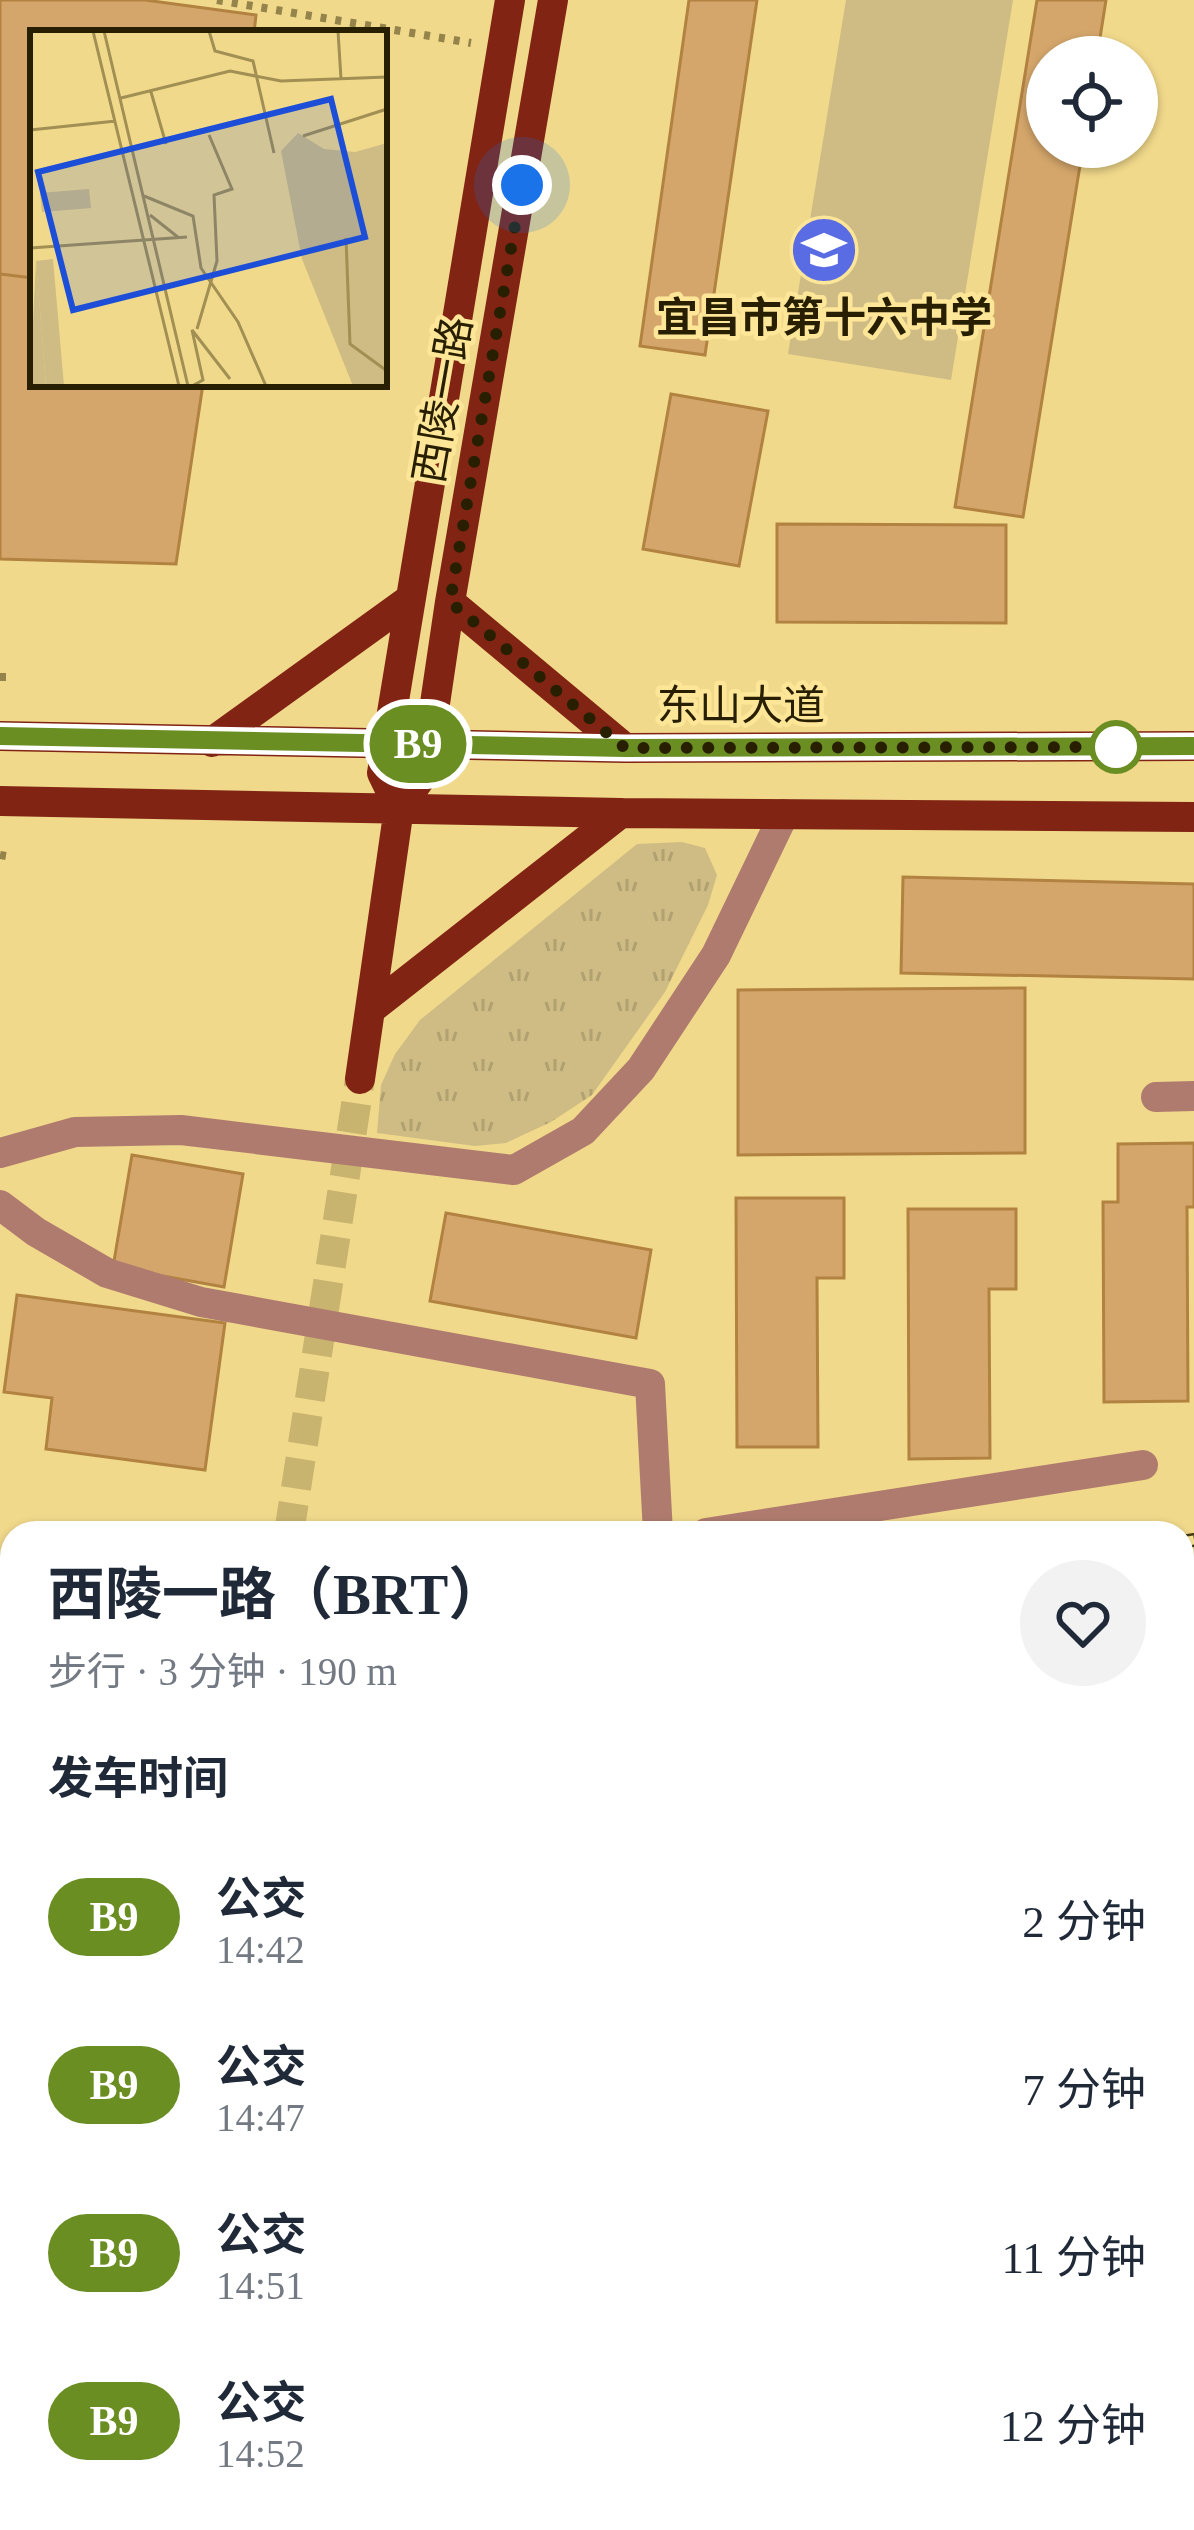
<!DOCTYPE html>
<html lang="zh">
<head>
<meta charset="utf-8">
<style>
	:root { --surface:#fff; --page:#f2f2f3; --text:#1f2937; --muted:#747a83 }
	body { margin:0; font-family:"Times New Roman","Noto Sans SC",serif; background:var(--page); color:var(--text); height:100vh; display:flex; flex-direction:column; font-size:45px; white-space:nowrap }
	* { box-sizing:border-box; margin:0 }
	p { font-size:39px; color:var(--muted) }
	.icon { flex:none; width:66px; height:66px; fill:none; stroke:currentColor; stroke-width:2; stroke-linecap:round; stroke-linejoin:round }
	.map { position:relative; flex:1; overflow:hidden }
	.details { position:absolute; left:0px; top:1521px; width:1194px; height:1011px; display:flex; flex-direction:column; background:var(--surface); border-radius:36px 36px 0 0; box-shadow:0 3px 9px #0004 }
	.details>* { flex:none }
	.badge { padding:0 24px; border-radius:39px; font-size:42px; line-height:78px }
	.tools { position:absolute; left:1026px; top:36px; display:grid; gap:24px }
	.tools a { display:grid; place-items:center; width:132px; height:132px; border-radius:50%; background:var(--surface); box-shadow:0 3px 9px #0004; font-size:60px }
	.you { position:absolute; width:60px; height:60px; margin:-30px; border:9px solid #fff; border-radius:50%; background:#1a73e8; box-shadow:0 0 0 18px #1a73e833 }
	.map>.badge { position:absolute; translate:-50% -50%; box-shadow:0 0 0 6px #fff }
	h2 { padding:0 48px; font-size:45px; line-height:108px }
	.round { display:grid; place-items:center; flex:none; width:126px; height:126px; border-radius:63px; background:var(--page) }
	.overview { display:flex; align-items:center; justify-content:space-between; height:204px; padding:0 48px }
	h1 { font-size:57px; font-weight:700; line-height:90px }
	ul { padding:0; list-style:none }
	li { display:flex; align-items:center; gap:36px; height:168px; padding:0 48px }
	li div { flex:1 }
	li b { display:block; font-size:45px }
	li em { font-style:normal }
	li .badge { min-width:132px; font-weight:700; text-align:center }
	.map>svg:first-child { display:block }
</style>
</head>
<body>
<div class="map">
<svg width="1194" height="2530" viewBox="0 0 1194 2530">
	<defs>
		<pattern id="grass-tufts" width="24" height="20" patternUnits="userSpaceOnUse" patternTransform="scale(3)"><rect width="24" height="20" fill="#cebc84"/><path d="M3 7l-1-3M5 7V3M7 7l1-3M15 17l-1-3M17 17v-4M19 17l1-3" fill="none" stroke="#b1a170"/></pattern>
	</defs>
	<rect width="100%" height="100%" fill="#f1d98b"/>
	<!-- grass -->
	<path fill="url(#grass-tufts)" d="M682,842L705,848L717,875L708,905L665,992L592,1095L551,1122L506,1143L475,1146L377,1133L381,1085L395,1054L420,1020L637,844Z"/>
	<!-- park -->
	<path fill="#cebc84" d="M846,0H1013L951,380L788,354Z
		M0,1970L12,1971V2520H743L739,2530H0Z"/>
	<!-- building -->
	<path fill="#d4a66b" stroke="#b28241" stroke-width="3" d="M0,0H145L256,15L254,33H33V278L0,274Z
		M689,0H757L705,355L640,346Z
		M1037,0H1106L1097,57H1047V147H1083L1023,517L955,507Z
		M0,274L33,278V384H203L176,564L0,559Z
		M671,394L768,411L739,566L643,549Z
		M777,524L1006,525V623L777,622Z
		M903,877L1194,884V979L901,973Z
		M1025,988V1153L738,1155V990Z
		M1194,1143V1207H1187L1188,1401L1104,1402L1103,1202H1118V1144Z
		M132,1155L243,1174L224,1287L113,1267Z
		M736,1198H844V1278H817L818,1447H737Z
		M908,1209H1016V1289H989L990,1458L909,1459Z
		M446,1213L651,1250L636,1338L430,1301Z
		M17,1295L225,1323L205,1470L46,1449L52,1398L4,1392Z
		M1194,1812V1903L1182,1904V1813Z
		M1182,2153L1194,2157V2248L1182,2244Z
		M1182,2258L1194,2262V2371L1182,2366Z
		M796,2520H872L869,2530H793Z"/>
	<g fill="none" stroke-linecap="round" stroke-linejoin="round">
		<!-- major-tunnel -->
		<path stroke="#c9b46f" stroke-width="30" stroke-dasharray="30 15" stroke-linecap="butt" d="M289,1533L360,1079
			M132,2530L133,2520"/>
		<!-- path -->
		<path stroke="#94834b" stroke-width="8" stroke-dasharray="6 9" stroke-linecap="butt" d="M217,0L471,43
			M0,677H7
			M0,855L6,856"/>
		<!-- minor -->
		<path stroke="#b07b6f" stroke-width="30" d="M1156,1097L1194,1096
			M0,1153L75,1132L181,1130L514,1170L583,1131L641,1069L716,955L784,814
			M0,1205L36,1232L107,1273L201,1302L650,1384L658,1533
			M706,1533L1143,1465
			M1182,1958L1194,1959
			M0,2359L12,2363
			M1009,2520L1011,2530"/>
		<!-- major -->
		<path stroke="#812413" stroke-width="30" d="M450,602L625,748
			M0,736L625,748L1194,746
			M212,742L409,600
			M0,801L621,813L1194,817
			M399,808L382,773L510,0
			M371,1009L621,813
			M360,1079L399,808L423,775L429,744L450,602L553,0"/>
		<defs>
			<path id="rail" d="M1182,1542L1194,1540
				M0,1729L12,1727"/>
		</defs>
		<!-- rail casing -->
		<use href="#rail" stroke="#453a14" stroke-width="14"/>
		<!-- rail -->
		<use href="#rail" stroke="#fee698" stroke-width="9" stroke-dasharray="27" stroke-linecap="butt"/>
	</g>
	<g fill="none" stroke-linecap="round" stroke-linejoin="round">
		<defs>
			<path id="line" d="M0,736L625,748L1194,746"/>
		</defs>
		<!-- line casing -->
		<use href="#line" stroke="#fff" stroke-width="27"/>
		<!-- line -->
		<use href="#line" stroke="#6b8e23" stroke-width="18"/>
		<!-- walk -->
		<path stroke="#281f00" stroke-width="12" stroke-dasharray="0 21.6" d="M522,185L450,602L625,748L1116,747"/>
	</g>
	<!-- icons -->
	<defs>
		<symbol id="school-disc" viewBox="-11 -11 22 22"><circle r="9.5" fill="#5a6ce3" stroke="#fee698"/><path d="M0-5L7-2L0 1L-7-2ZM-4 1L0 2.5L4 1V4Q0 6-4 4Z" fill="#fff"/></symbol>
	</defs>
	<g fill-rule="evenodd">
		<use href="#school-disc" x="786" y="212" width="76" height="76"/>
	</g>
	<!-- markers -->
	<circle fill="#fff" stroke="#6b8e23" stroke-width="6" cx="1116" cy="747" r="24"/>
	<g text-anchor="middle" stroke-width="9" stroke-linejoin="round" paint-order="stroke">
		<!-- poi labels -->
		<g font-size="42" font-weight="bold" fill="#281f00" stroke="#fee698">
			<text x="824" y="332">宜昌市第十六中学</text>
		</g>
		<!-- street labels -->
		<g font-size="42" fill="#281f00" stroke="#fee698">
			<text transform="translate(442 400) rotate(-80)" y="15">西陵一路</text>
			<text x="741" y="720">东山大道</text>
		</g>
	</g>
	<!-- overview -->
	<g transform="translate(30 30)">
		<rect width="357" height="357" fill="#f1d98b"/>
		<path d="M23,229L34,356H16L6,231Z" fill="#cebc84"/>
		<path d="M268,103L294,119L325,122L357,113V356H323L272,229L251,121ZM59,159L61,178L12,182L10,163ZM6,231L12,304L16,356H0Z" fill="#cebc84"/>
		<path fill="none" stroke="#a18f53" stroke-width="3" d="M63,1L149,356M74,1L158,356M179,1L185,21L223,31L244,123M308,1L311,49M121,62L136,114M91,68L200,41L251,51L357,47M0,100L86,91M273,106L357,79M114,166L163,186L171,238L208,292L236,356M120,185L149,208M316,208L320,314L357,341M0,218L157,207M167,299L187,231L184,165L202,159L179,105M162,356L173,350L162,300L200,349"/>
		<path fill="#1d4ed8" fill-opacity="0.15" stroke="#1d4ed8" stroke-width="6" d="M301,69L335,207L43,280L8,142Z"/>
		<rect width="357" height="357" fill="none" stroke="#281f00" stroke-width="6"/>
	</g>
</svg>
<div class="tools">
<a><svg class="icon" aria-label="locate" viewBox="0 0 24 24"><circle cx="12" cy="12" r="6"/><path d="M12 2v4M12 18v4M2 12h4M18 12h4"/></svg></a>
</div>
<div class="you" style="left:522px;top:185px"></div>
<b class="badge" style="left:418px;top:744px;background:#6b8e23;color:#fff">B9</b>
<section class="details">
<div class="overview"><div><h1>西陵一路（BRT）</h1><p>步行 · 3 分钟 · 190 m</p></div><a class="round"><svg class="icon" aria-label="heart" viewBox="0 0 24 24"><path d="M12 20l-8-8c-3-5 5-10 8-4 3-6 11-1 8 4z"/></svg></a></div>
<h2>发车时间</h2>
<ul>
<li><span class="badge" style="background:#6b8e23;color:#fff">B9</span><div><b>公交</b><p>14:42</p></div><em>2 分钟</em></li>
<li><span class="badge" style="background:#6b8e23;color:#fff">B9</span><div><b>公交</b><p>14:47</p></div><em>7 分钟</em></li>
<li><span class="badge" style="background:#6b8e23;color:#fff">B9</span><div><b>公交</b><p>14:51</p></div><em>11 分钟</em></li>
<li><span class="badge" style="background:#6b8e23;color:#fff">B9</span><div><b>公交</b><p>14:52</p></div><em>12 分钟</em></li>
</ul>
</section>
</div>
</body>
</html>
